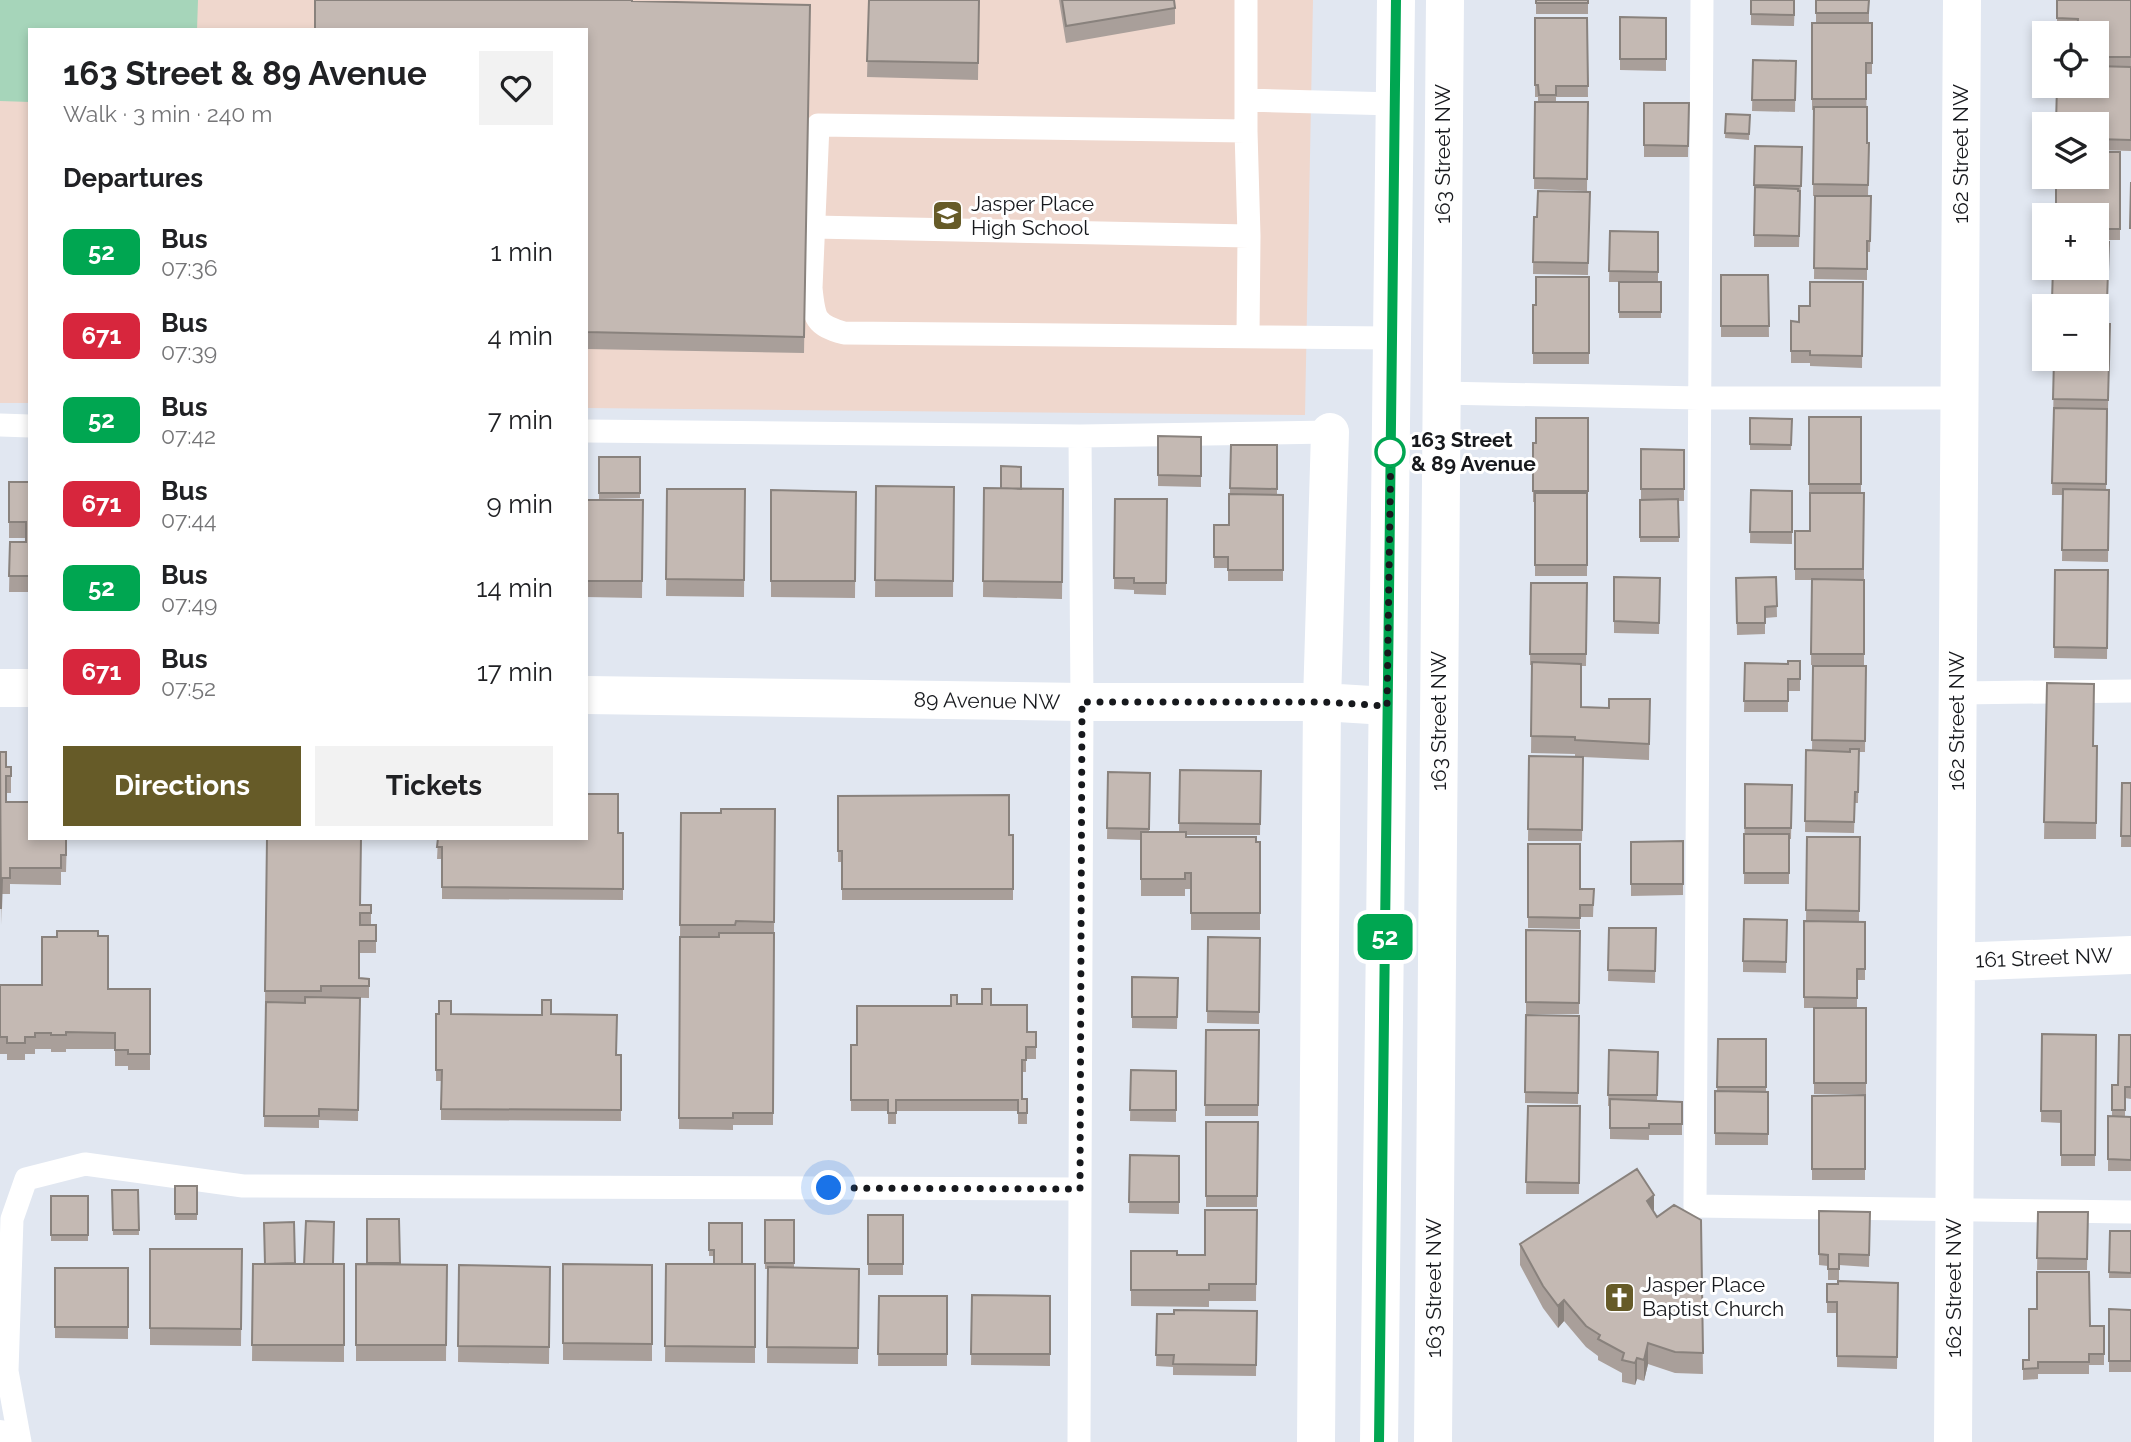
<!DOCTYPE html>
<html lang="en">
<head>
<meta charset="utf-8">
<style>
	:root { --surface:#fff; --page:#f2f2f2; --text:#202124; --muted:#757577; --accent:#665b28 }
	body { margin:0; font-family:Raleway,sans-serif; background:var(--page); color:var(--text); height:100vh; display:flex; flex-direction:column; font-size:26px; white-space:nowrap }
	* { box-sizing:border-box; margin:0 }
	p { font-size:23px; color:var(--muted) }
	.icon { flex:none; width:38px; height:38px; fill:none; stroke:currentColor; stroke-width:2; stroke-linecap:round; stroke-linejoin:round }
	.map { position:relative; flex:1; overflow:hidden }
	.side { position:absolute; left:28px; top:28px; width:560px; height:812px; display:flex; flex-direction:column; background:var(--surface); border-radius:0px; box-shadow:0 4px 10px #0003 }
	.side>* { flex:none }
	.badge { padding:0 14px; border-radius:10px; font-size:24px; line-height:46px }
	.fabs { position:absolute; left:2032px; top:21px; display:grid; gap:14px }
	.fabs a { display:grid; place-items:center; width:77px; height:77px; border-radius:0px; background:var(--surface); box-shadow:0 4px 10px #0003; font-size:35px }
	.you { position:absolute; width:35px; height:35px; margin:-18px; border:5px solid #fff; border-radius:50%; background:#1a73e8; box-shadow:0 0 0 10px #1a73e833 }
	.map>.badge { position:absolute; translate:-50% -50%; box-shadow:0 0 0 4px #fff }
	h2 { padding:0 35px; font-size:26px; line-height:63px }
	.round { display:grid; place-items:center; flex:none; width:74px; height:74px; border-radius:0px; background:var(--page) }
	.summary { display:flex; align-items:center; justify-content:space-between; height:119px; padding:0 35px }
	h1 { font-size:33px; font-weight:700; line-height:52px }
	.action { display:flex; gap:14px; margin-top:auto; padding:14px 35px }
	.action a { flex:1; height:80px; border-radius:0px; background:var(--accent); color:#fff; font-size:28px; font-weight:700; line-height:80px; text-align:center }
	.action a+a { background:var(--page); color:var(--text) }
	ul { padding:0; list-style:none }
	li { display:flex; align-items:center; gap:21px; height:84px; padding:0 35px }
	li div { flex:1 }
	li b { display:block; font-size:26px }
	li em { font-style:normal }
	li .badge { min-width:77px; font-weight:700; text-align:center }
	.map>svg:first-child { display:block }
</style>
</head>
<body>
<div class="map">
<svg width="2131" height="1442" viewBox="0 0 2131 1442">
	<rect width="100%" height="100%" fill="#e1e7f1"/>
	<!-- education -->
	<path fill="#efd7cd" d="M0,0H1313L1305,415L586,408V30H30V403H0Z"/>
	<!-- green -->
	<path fill="#a6d5ba" d="M0,0H198L197,30H30V102L0,101Z"/>
	<g fill="none" stroke-linecap="round" stroke-linejoin="round">
		<!-- service -->
		<path stroke="#fff" stroke-width="23" d="M1246,0V131L818,125L811,288C814,317 814,325 844,333L1392,338
			M1702,0L1695,1206L2131,1212
			M1246,100L1395,104
			M1246,131L1249,236L1248,336
			M814,227L1249,236
			M1441,393L1700,398H1959
			M0,425L30,426
			M586,431L1080,436L1330,432
			M1958,693L2131,691
			M20,1442L7,1371L12,1219L26,1179L85,1164L243,1186L1080,1189
			M1079,1442L1082,702L1080,436"/>
		<!-- minor -->
		<path stroke="#fff" stroke-width="38" d="M0,688H30
			M586,695L1082,702H1322L1387,706
			M1956,962L2131,955
			M1316,1442L1322,702L1330,432
			M1433,1442L1445,0
			M1953,1442L1962,0"/>
		<!-- tertiary -->
		<path stroke="#fff" stroke-width="38" d="M0,1439L7,1442"/>
		<!-- secondary -->
		<path stroke="#fff" stroke-width="38" d="M1379,1442L1396,0"/>
	</g>
	<!-- wall -->
	<path fill="#a99f9a" d="M869,0H979L978,80L867,77Z
		M1059,0H1174L1175,8V24L1066,43Z
		M1536,0H1588V14H1536Z
		M1751,0H1795L1794,26L1751,25Z
		M1816,0H1869V23H1872V74H1866L1867,143H1869L1868,196H1871L1870,252H1867V280L1814,279L1815,196H1813L1814,110H1812V23H1816Z
		M2057,0H2131V151L2096,150V33L2077,30L2057,29Z
		M633,1L810,5L804,353L586,349V30Z
		M1620,17L1666,18V71L1620,70Z
		M1535,18H1587L1588,97H1556V102H1588L1587,191L1534,189L1535,102H1538V97H1535Z
		M1753,60L1796,61L1795,112L1752,111Z
		M1644,103H1689L1688,157H1644Z
		M1726,114L1750,115L1749,140L1725,138Z
		M1755,146L1802,147L1799,247H1754Z
		M2120,152V240H2096V215L2064,186Z
		M1590,192L1588,275L1533,274L1534,217H1537Z
		M1610,231L1658,232V282H1661V318H1619V282H1609Z
		M2109,242L2107,313H2096V306H2052L2053,268Z
		M1721,275H1768L1769,337H1721Z
		M1589,277V364H1533V305H1536Z
		M1863,282L1862,368L1810,366V363H1791V321L1799,322L1810,306Z
		M2110,324L2106,490H2109L2108,562L2062,561L2063,495H2052L2054,359Z
		M1809,417H1861V493H1864V666L1811,665L1812,580H1795V531H1810V495H1809Z
		M1588,418L1587,576H1535V502H1533V443H1536Z
		M1750,418L1792,419L1791,450H1750Z
		M1158,436L1201,437V487L1158,486Z
		M1231,445H1277V495H1283V581H1228V568H1214V525H1229Z
		M1641,449L1684,450V501H1678L1679,542H1640V500H1641Z
		M599,457H640V498L599,499Z
		M9,482H30V592H9L10,542H26V538H9Z
		M876,486L954,487L953,597H875Z
		M984,488L1063,489L1062,599L983,597Z
		M667,489H745L744,597L666,596Z
		M771,490L856,492L855,598L771,597Z
		M1751,490L1792,491V544L1750,543Z
		M1115,499H1167L1166,595L1134,594V590L1114,589Z
		M586,500H643L642,598L586,597Z
		M2055,570H2108L2107,659L2054,658Z
		M1614,577L1660,578L1659,634L1614,633Z
		M1776,577L1777,617L1765,618V634L1737,635L1736,578Z
		M1531,583H1587L1586,666H1581V707L1609,708L1650,699L1649,760L1583,757L1582,841H1528L1529,756H1575V754L1531,753L1532,665H1530Z
		M1800,661V691H1788V712H1744L1745,663L1788,664Z
		M1813,666H1866L1865,752H1859L1858,803H1855L1854,833L1805,832L1806,750L1812,751Z
		M2047,683L2093,746H2097L2096,839H2044Z
		M0,752L6,767H11V793H6V802L67,838L66,872H61V885L10,884V894H2L1,925Z
		M1180,770L1261,771L1260,835H1186V837L1260,842V930H1191V889H1185V896H1141V840L1107,839L1108,772L1150,773L1149,832H1179Z
		M2122,783H2131V847H2121Z
		M1745,784L1792,785L1791,839H1789V884H1744Z
		M838,796L1009,835H1013V900H842V862H838Z
		M775,809L774,933H736H774L773,1125H733V1130L679,1129L680,937H719L680,936L681,813H721Z
		M623,833V900L442,899V859H437L438,838Z
		M1807,837H1860L1859,921L1865,922V980H1857V1008H1866V1094H1814V1008H1804V921H1806Z
		M267,838L360,905H371V925L360,924V925H376V953H359V978L369,979V998L321,997L360,998L358,1121L319,1120V1128L264,1127L266,1002L305,1003L265,1002Z
		M1683,841V895L1631,896V842Z
		M1528,844L1580,889H1594L1593,917H1580V929L1528,928Z
		M1787,920L1786,973L1743,972V961Z
		M1609,928H1656L1655,983L1608,981Z
		M1526,930L1580,931L1579,1014H1526Z
		M98,936L108,989H150V1070H128V1066H115V1049H66V1052H51V1049H35V1054H25V1060H7V1054H0V985H42Z
		M1208,937L1260,938L1259,1024L1207,1023Z
		M1132,977L1178,978L1177,1029L1132,1028Z
		M957,1004L991,1005L1027,1032H1036V1059H1026V1072H1022V1099H1027V1124H1018V1111H896V1124H888V1111H851V1045H857L951,1006Z
		M436,1014H551L616,1055H621V1121L441,1120V1081H436Z
		M1526,1015L1579,1016L1578,1104L1525,1103Z
		M1206,1030H1259L1258,1116H1205Z
		M2042,1034L2096,1035L2095,1166H2061V1123L2041,1122Z
		M2131,1035V1099L2125,1098V1117H2131V1171H2108V1116H2112V1085H2118Z
		M1718,1039H1766V1092H1768V1145H1715V1091H1717Z
		M1609,1050L1658,1052L1657,1101L1682,1102V1135H1649V1140L1610,1139V1106H1608Z
		M1131,1070L1176,1071V1122L1130,1121Z
		M1865,1095V1180H1812V1096Z
		M1528,1106H1580L1579,1194H1526Z
		M1206,1122H1258L1257,1207H1206Z
		M1130,1155L1179,1156V1214L1129,1213Z
		M175,1186H197V1220H175Z
		M112,1190H138L139,1235H113Z
		M51,1196H88V1241H51Z
		M1257,1210L1256,1301H1209V1307L1131,1306V1251L1177,1255H1205Z
		M1819,1211L1870,1212L1869,1267L1839,1265V1280H1828V1266L1819,1265Z
		M2038,1212H2088L2087,1270H2037Z
		M1654,1213L1657,1217L1701,1220L1703,1374L1675,1373L1648,1364L1644,1381L1637,1379L1635,1385L1622,1382V1373L1598,1360V1356L1586,1347L1564,1321L1558,1328L1543,1308L1520,1265V1244Z
		M868,1215H903V1275H868Z
		M367,1219H399L400,1265H447L446,1361H356V1264H367Z
		M765,1220H794V1268L859,1269L858,1364L767,1363L768,1269H765Z
		M709,1223L742,1264H755V1363L665,1362L666,1264H714V1256H709Z
		M2110,1231H2131V1278H2109Z
		M150,1249H242L241,1346L150,1345Z
		M253,1264H344V1362L252,1361Z
		M563,1264L652,1265V1361L563,1360Z
		M459,1265L550,1267L549,1364L458,1362Z
		M55,1268H128V1339L55,1338Z
		M1898,1283L1897,1369L1837,1367V1313H1827V1284Z
		M972,1295L1050,1296V1366L971,1365Z
		M879,1296H947V1366H878Z
		M2037,1309L2090,1326H2104V1365H2089V1374H2038V1379L2023,1380V1360H2029Z
		M2109,1309L2131,1310V1372H2109Z
		M1257,1311L1256,1376L1173,1375V1367L1156,1366L1157,1314Z"/>
	<!-- shaded-wall -->
	<path fill="#89827d" d="M1654,1195V1217L1647,1201Z
		M1564,1300V1321L1558,1328V1306Z
		M1648,1343V1364L1644,1381V1360Z
		M1637,1358V1379L1635,1385V1363Z"/>
	<!-- building -->
	<path fill="#c4b9b3" stroke="#89827d" stroke-width="2" d="M315,0H632V1L810,5L804,337L586,332V30H315Z
		M869,0H979L978,63L867,61Z
		M1062,0H1174L1175,8L1066,26Z
		M1536,0H1588V3H1536Z
		M1751,0H1794V15L1751,14Z
		M1816,0H1869L1868,13H1816Z
		M2057,0H2131V57H2096V33H2077L2078,19L2057,18Z
		M1620,17L1666,18V59H1620Z
		M1535,18H1587L1588,86H1556V95H1539L1538,85H1535Z
		M1812,23H1872V63H1866V99H1812Z
		M1753,60L1796,61L1795,100H1752Z
		M2096,66L2131,67V140L2096,139V124H2056L2057,86H2096Z
		M1535,102H1588L1587,179L1534,178Z
		M1644,103H1689L1688,146L1644,145Z
		M1814,107H1867V143H1869L1868,185L1813,184Z
		M1726,114L1750,115L1749,134L1725,133Z
		M1755,146L1802,147L1801,186L1754,185Z
		M2096,152H2120V229H2096V215H2056V186H2064V177H2096Z
		M2131,182V228H2130Z
		M1755,187L1798,189V191H1800L1799,236L1754,235Z
		M1538,191L1590,192L1588,263L1533,262L1534,217H1537Z
		M1815,196H1871L1870,241H1867V269L1814,268Z
		M1610,231L1658,232V272L1609,271Z
		M2096,241L2109,242L2107,301L2052,300L2053,268H2096Z
		M1721,275H1768L1769,326H1721Z
		M1536,277H1589V353H1533V305H1536Z
		M1619,282H1661V312H1619Z
		M1810,282H1863L1862,356L1810,355V351H1791V321L1799,322V306H1810Z
		M2096,324H2110L2108,400L2053,399L2054,359H2096Z
		M2054,408L2107,409L2106,484L2052,483Z
		M1809,417H1861V484H1809Z
		M1536,418H1588V491H1533V443H1536Z
		M1750,418L1792,419L1791,445L1750,444Z
		M1158,436L1201,437V476L1158,475Z
		M1231,445H1277V489L1230,488Z
		M1641,449L1684,450V489H1641Z
		M599,457H640V493H599Z
		M1001,466L1021,467V489L1001,488Z
		M9,482H30V576H9L10,542H26V522H9Z
		M876,486L954,487L953,581L875,580Z
		M984,488L1063,489L1062,582L983,581Z
		M667,489H745L744,580L666,579Z
		M2063,489L2109,490L2108,550H2062Z
		M771,490L856,492L855,581H771Z
		M1751,490L1792,491V532H1750Z
		M1535,493H1587V565H1535Z
		M1810,493H1864L1863,569H1795V531H1810Z
		M1229,494L1283,495V570H1228V557H1214V525H1229Z
		M1115,499H1167L1166,583H1134V578H1114Z
		M1678,499L1679,537H1640V500Z
		M586,500H643L642,581H586Z
		M2055,570H2108L2107,648L2054,647Z
		M1614,577L1660,578L1659,623L1614,621Z
		M1776,577L1777,606L1765,607V623H1737L1736,578Z
		M1812,579L1864,580V654H1811Z
		M1531,583H1587L1586,654H1530Z
		M1788,661H1800V679H1788V701H1744L1745,663L1788,664Z
		M1532,662L1581,664V707L1609,708V699H1650L1649,744L1575,740V737L1531,736Z
		M1813,666H1866L1865,741L1812,740Z
		M2047,683L2094,684L2093,746H2097L2096,823L2044,822Z
		M1850,749H1859L1858,792H1855L1854,822L1805,821L1806,750L1850,752Z
		M0,752H6V767H11V776H6V802H30V838H66V855H61V868H10V878H2L1,909Z
		M1529,756L1583,757L1582,830L1528,829Z
		M1180,770L1261,771L1260,824L1179,823Z
		M1108,772L1150,773L1149,829L1107,828Z
		M2122,783H2131V836H2121Z
		M1745,784L1792,785L1791,828H1745Z
		M586,794H618V833H623V889L442,887V847H437L438,838H586Z
		M1009,795V835H1013V889H842V851H838V796Z
		M721,809H775L774,922L736,921L735,925H680L681,813H721Z
		M1141,832H1186V837H1256V842H1260V913H1191V873H1185V879H1141Z
		M1744,834H1789V873H1744Z
		M1807,837H1860L1859,911L1806,910Z
		M267,838H361L360,905H371V913H360V925H376V941H359V978L369,979V986H321V991H265Z
		M1683,841V884H1631V842Z
		M1528,844H1580V889H1594L1593,905H1580V918L1528,917Z
		M1744,919L1787,920L1786,962L1743,961Z
		M1804,921L1865,922V969H1857V998L1804,997Z
		M1609,928H1656L1655,971L1608,970Z
		M1526,930L1580,931L1579,1003L1526,1002Z
		M57,931H98V936H108V989H150V1054H128V1050H115V1033L66,1032V1035H51V1033H35V1037H25V1043H7V1037H0V985H42V937H57Z
		M719,933H774L773,1113H733V1118H679L680,937H719Z
		M1208,937L1260,938L1259,1012L1207,1011Z
		M1132,977L1178,978L1177,1017H1132Z
		M982,989H991V1005H1027V1032H1036V1047H1026V1060H1022V1099H1027V1113H1018V1100H896V1113H888V1100H851V1045H857V1006H951V995H957V1004H982Z
		M305,997L360,998L358,1110L319,1109V1116H264L266,1002L305,1003Z
		M542,1000H551V1014L617,1015L616,1055H621V1110L441,1109L442,1070H436V1014H439V1001H451V1014L542,1015Z
		M1814,1008H1866V1083H1814Z
		M1526,1015L1579,1016L1578,1093L1525,1092Z
		M1206,1030H1259L1258,1105H1205Z
		M2042,1034L2096,1035L2095,1155H2061V1111H2041Z
		M2119,1035H2131V1087H2125V1110H2112V1085H2118Z
		M1718,1039H1766V1087H1717Z
		M1609,1050L1658,1052L1657,1095H1608Z
		M1131,1070L1176,1071V1110H1130Z
		M1715,1091L1768,1092V1134L1715,1133Z
		M1865,1095V1169H1812V1096Z
		M1610,1099L1682,1102V1124H1649V1128H1610Z
		M1528,1106H1580L1579,1183L1526,1182Z
		M2108,1116L2131,1117V1160L2108,1159Z
		M1206,1122H1258L1257,1196H1206Z
		M1130,1155L1179,1156V1202H1129Z
		M1637,1169L1654,1195L1647,1201L1657,1217L1674,1205L1701,1220L1703,1353L1675,1352L1648,1343L1644,1360L1637,1358L1635,1363L1622,1360L1624,1353L1598,1339L1600,1335L1586,1326L1564,1300L1558,1306L1543,1286L1520,1244Z
		M175,1186H197V1214H175Z
		M112,1190H138L139,1230H113Z
		M51,1196H88V1235H51Z
		M1205,1210H1257L1256,1284H1209V1290H1131V1251H1177V1255H1205Z
		M1819,1211L1870,1212L1869,1255L1839,1254V1269H1828V1255L1819,1254Z
		M2038,1212H2088L2087,1259L2037,1258Z
		M868,1215H903V1264H868Z
		M367,1219H399L400,1263H367Z
		M765,1220H794V1263H765Z
		M306,1221L334,1222L333,1264H304Z
		M294,1222L295,1263L265,1264L264,1223Z
		M709,1223H742V1264H714V1250H709Z
		M2110,1231H2131V1273L2109,1272Z
		M150,1249H242L241,1329L150,1328Z
		M253,1264H344V1345H252Z
		M356,1264L447,1265L446,1345H356Z
		M563,1264L652,1265V1344L563,1343Z
		M666,1264H755V1347L665,1346Z
		M459,1265L550,1267L549,1347L458,1346Z
		M768,1267L859,1269L858,1348L767,1347Z
		M55,1268H128V1327H55Z
		M2037,1272H2089L2090,1326H2104V1354H2089V1362H2038V1368L2023,1369V1360H2029V1309H2037Z
		M1838,1281L1898,1283L1897,1357L1837,1356V1302H1827V1284H1838Z
		M972,1295L1050,1296V1354H971Z
		M879,1296H947V1354H878Z
		M2109,1309L2131,1310V1361H2109Z
		M1174,1310L1257,1311L1256,1365L1173,1364L1174,1355H1156L1157,1314H1174Z"/>
	<g fill="none" stroke-linecap="round" stroke-linejoin="round">
		<defs>
			<path id="line" d="M1379,1442L1396,0"/>
		</defs>
		<!-- line casing -->
		<use href="#line" stroke="#fff" stroke-width="16"/>
		<!-- line -->
		<use href="#line" stroke="#00a651" stroke-width="10"/>
		<!-- walk -->
		<path stroke="#17191d" stroke-width="7" stroke-dasharray="0 12.6" d="M829,1188L1080,1189L1082,702H1322L1387,706L1391,443L1390,452"/>
	</g>
	<!-- icons -->
	<defs>
		<symbol id="school-square" viewBox="-11 -11 22 22"><rect x="-9" y="-9" width="18" height="18" rx="4" fill="#665b28" stroke="#fff"/><path d="M0-5L7-2L0 1L-7-2ZM-4 1L0 2.5L4 1V4Q0 6-4 4Z" fill="#fff"/></symbol>
		<symbol id="church-square" viewBox="-11 -11 22 22"><rect x="-9" y="-9" width="18" height="18" rx="4" fill="#665b28" stroke="#fff"/><path d="M-1.2-6h2.4v3.5h3.3v2.4h-3.3V6h-2.4V-.1h-3.3v-2.4h3.3Z" fill="#fff"/></symbol>
	</defs>
	<g fill-rule="evenodd">
		<use href="#school-square" x="930" y="198" width="35" height="35"/>
		<use href="#church-square" x="1602" y="1280" width="35" height="35"/>
	</g>
	<!-- markers -->
	<circle fill="#fff" stroke="#00a651" stroke-width="3.5" cx="1390" cy="452" r="14"/>
	<g text-anchor="middle" stroke-width="6" stroke-linejoin="round" paint-order="stroke">
		<!-- street labels -->
		<g font-size="21" fill="#17191d" stroke="#fff">
			<text transform="translate(1443 154) rotate(-90)" y="7">163 Street NW</text>
			<text transform="translate(1961 154) rotate(-90)" y="7">162 Street NW</text>
			<text transform="translate(987 701) rotate(1)" y="7">89 Avenue NW</text>
			<text transform="translate(1439 721) rotate(-90)" y="7">163 Street NW</text>
			<text transform="translate(1957 721) rotate(-90)" y="7">162 Street NW</text>
			<text transform="translate(2044 958) rotate(-2)" y="7">161 Street NW</text>
			<text transform="translate(1434 1288) rotate(-90)" y="7">163 Street NW</text>
			<text transform="translate(1954 1288) rotate(-90)" y="7">162 Street NW</text>
		</g>
		<!-- poi labels -->
		<g font-size="21" fill="#17191d" stroke="#fff" text-anchor="start">
			<text x="971" y="211">Jasper Place<tspan x="971" dy="24">High School</tspan></text>
			<text x="1642" y="1292">Jasper Place<tspan x="1642" dy="24">Baptist Church</tspan></text>
		</g>
		<!-- stop labels -->
		<g font-size="21" font-weight="bold" fill="#17191d" stroke="#fff" text-anchor="start">
			<text x="1411" y="447">163 Street<tspan x="1411" dy="24">&amp; 89 Avenue</tspan></text>
		</g>
	</g>
</svg>
<div class="fabs">
<a><svg class="icon" aria-label="locate" viewBox="0 0 24 24"><circle cx="12" cy="12" r="6"/><path d="M12 2v4M12 18v4M2 12h4M18 12h4"/></svg></a>
<a><svg class="icon" aria-label="layers" viewBox="0 0 24 24"><path d="M12 4l9 5-9 5-9-5zM3 14l9 5 9-5"/></svg></a>
<a>+</a>
<a>−</a>
</div>
<div class="you" style="left:829px;top:1188px"></div>
<b class="badge" style="left:1385px;top:937px;background:#00a651;color:#fff">52</b>
<section class="side">
<div class="summary"><div><h1>163 Street &amp; 89 Avenue</h1><p>Walk · 3 min · 240 m</p></div><a class="round"><svg class="icon" aria-label="heart" viewBox="0 0 24 24"><path d="M12 20l-8-8c-3-5 5-10 8-4 3-6 11-1 8 4z"/></svg></a></div>
<h2>Departures</h2>
<ul>
<li><span class="badge" style="background:#00a651;color:#fff">52</span><div><b>Bus</b><p>07:36</p></div><em>1 min</em></li>
<li><span class="badge" style="background:#d7263d;color:#fff">671</span><div><b>Bus</b><p>07:39</p></div><em>4 min</em></li>
<li><span class="badge" style="background:#00a651;color:#fff">52</span><div><b>Bus</b><p>07:42</p></div><em>7 min</em></li>
<li><span class="badge" style="background:#d7263d;color:#fff">671</span><div><b>Bus</b><p>07:44</p></div><em>9 min</em></li>
<li><span class="badge" style="background:#00a651;color:#fff">52</span><div><b>Bus</b><p>07:49</p></div><em>14 min</em></li>
<li><span class="badge" style="background:#d7263d;color:#fff">671</span><div><b>Bus</b><p>07:52</p></div><em>17 min</em></li>
</ul>
<div class="action"><a>Directions</a><a>Tickets</a></div>
</section>
</div>
</body>
</html>
